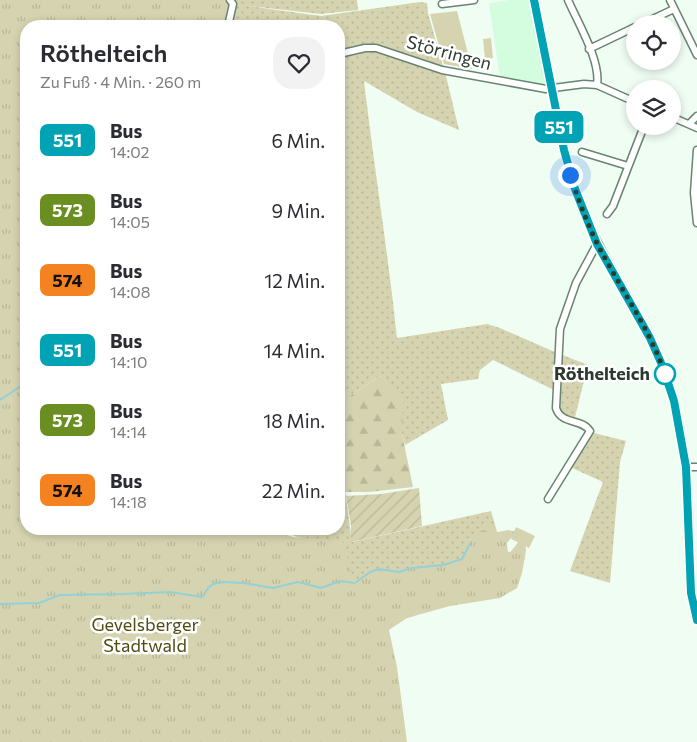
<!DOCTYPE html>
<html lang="de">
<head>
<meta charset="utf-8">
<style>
	:root { --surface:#fff; --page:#f2f2f3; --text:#2b2b33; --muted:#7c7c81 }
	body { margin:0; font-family:Commissioner,sans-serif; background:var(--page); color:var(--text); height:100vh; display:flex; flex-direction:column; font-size:19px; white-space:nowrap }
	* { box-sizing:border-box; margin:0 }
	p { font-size:16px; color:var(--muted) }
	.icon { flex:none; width:28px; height:28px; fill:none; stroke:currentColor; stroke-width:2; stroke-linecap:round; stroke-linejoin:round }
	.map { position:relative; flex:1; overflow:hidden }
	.side { position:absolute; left:20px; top:20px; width:325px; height:515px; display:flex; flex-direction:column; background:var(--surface); border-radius:20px; box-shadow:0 2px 8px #0003 }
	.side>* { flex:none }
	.badge { padding:0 10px; border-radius:8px; font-size:18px; line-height:32px }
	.controls { position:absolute; left:626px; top:15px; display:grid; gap:10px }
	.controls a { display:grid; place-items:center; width:55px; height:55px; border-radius:50%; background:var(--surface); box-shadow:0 2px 8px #0003; font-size:25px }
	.you { position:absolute; width:25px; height:25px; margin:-12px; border:4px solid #fff; border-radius:50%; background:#1a73e8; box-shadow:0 0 0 8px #1a73e833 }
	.map>.badge { position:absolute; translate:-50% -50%; box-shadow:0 0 0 2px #fff }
	.round { display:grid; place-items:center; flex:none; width:52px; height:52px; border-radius:20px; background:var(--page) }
	.summary { display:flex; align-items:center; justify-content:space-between; height:85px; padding:0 20px }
	h1 { font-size:24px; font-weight:600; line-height:38px }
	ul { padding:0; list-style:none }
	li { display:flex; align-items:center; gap:15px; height:70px; padding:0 20px }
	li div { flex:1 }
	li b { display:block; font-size:19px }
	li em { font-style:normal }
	li .badge { min-width:55px; font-weight:700; text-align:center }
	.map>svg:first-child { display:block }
</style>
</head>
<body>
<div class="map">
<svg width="697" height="742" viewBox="0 0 697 742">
	<defs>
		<pattern id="grass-dots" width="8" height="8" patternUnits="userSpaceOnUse" patternTransform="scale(1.25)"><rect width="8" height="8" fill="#d6d4b0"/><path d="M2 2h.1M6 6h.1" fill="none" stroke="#b8b798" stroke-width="1.8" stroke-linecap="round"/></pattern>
		<pattern id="forest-firs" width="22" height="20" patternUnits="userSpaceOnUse" patternTransform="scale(1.25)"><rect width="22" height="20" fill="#d6d4b0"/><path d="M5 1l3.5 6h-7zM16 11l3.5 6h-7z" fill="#b8b798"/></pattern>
		<pattern id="wetland-marsh" width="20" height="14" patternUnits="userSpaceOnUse" patternTransform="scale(1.25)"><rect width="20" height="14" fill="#d6d4b0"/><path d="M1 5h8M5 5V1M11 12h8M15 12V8" fill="none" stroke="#b8b798"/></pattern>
		<pattern id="park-tufts" width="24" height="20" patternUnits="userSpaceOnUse" patternTransform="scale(1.25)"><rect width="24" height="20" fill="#d6d4b0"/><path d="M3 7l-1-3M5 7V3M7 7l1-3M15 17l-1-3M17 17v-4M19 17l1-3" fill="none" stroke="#b8b798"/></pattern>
		<pattern id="garden-furrows" width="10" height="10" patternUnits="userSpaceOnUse" patternTransform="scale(1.25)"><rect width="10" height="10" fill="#d6d4b0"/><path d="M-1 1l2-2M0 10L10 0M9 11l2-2" fill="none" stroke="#b8b798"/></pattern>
	</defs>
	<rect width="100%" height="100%" fill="#f0fdf3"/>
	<!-- built -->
	<path fill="#d4fddf" d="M509,0H530L548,85L500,79L489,3Z"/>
	<!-- grass -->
	<path fill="url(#grass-dots)" d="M230,0H357L358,10L321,14L241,5L321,16L420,2L427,3L428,13L444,70L376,47L339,53V26H228Z
		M376,49L445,72L459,130L417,112L364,81C374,167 388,252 397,338L487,324L500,328L557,353L556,391L493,360L480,370L478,379L441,384L448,420L405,445L402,434V401L380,376L339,403V55Z
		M560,354L588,365L574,421L562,417L557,407Z
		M590,432L626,441L620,462L610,583L570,571L603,482L570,467Z
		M339,505H347L352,542L491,511L502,549L525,558L512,585L477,591L346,634L340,551L274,529H339Z"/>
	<!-- forest -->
	<path fill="url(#forest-firs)" d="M380,376L403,401L402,434L413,487L369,492H345L347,505H339V403Z"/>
	<!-- wetland -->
	<path fill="url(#wetland-marsh)" d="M492,522L496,537L469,565L467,548L468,544L487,525Z"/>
	<!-- park -->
	<path fill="url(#park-tufts)" d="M0,0H230L228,26H26V529H270L293,537L343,542L355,584L372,571L380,569L390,572H399L412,569L438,566L462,560L469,546L467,538L508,530L516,532L507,543L508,555L520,540L525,541L526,551L522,573L517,588L500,598L450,606L407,618L389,630L397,667L407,742H0Z"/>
	<!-- garden -->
	<path fill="url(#garden-furrows)" d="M419,488L422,526L351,542V525L346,496L381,494Z"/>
	<!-- pitch -->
	<path fill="#d6d4b0" d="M457,11L472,69L444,64L430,14Z
		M491,38L493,58L485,59L483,39Z
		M516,527L535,536L529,548L511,539Z"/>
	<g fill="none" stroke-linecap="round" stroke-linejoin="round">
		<!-- stream -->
		<path stroke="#93d1d6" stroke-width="2" d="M0,400L21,386L26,384
			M0,604L39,603L60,595L122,594L170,592L202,597L209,587L213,584L224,582L244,583L273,588L298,582L321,588L340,581L355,583L370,572L379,569L399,572L412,568L443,565L459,560L462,559L470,544"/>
		<defs>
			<path id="minor" d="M534,0C542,38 549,76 557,115C563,146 569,176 581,206C608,274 656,331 674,403C685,444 688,484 689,526C690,558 688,589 697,620
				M568,0C578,23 601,61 597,85
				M670,0L697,55
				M442,4L474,0
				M642,24L674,9
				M228,26L233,4L230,0
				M589,49L635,27
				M339,54L365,48H376L442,70L546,89L584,84L597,85L635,102
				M672,117L697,128
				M689,124L697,116
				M697,150L694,193L697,223
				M582,152L628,166
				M607,214L613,206L644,126
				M686,467H697
				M548,499L590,431C582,418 561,425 556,408L560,329L576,283L597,244"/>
		</defs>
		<!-- minor casing -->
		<use href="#minor" stroke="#678570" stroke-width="9"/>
		<!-- minor -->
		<use href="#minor" stroke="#fff" stroke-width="6"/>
	</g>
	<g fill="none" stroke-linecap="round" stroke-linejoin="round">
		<defs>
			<path id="line" d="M534,0L564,150L575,189L597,244L650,338L662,365L674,401L686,467L691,593L697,620"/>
		</defs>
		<!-- line casing -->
		<use href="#line" stroke="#fff" stroke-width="11"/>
		<!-- line -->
		<use href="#line" stroke="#00a3b4" stroke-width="8"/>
		<!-- walk -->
		<path stroke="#2c392f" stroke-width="5" stroke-dasharray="0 9" d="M570,175C578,198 586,221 597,243C619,287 649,327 665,374"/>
	</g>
	<!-- markers -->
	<circle fill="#fff" stroke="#00a3b4" stroke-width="2.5" cx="665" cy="374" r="10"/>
	<g text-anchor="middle" stroke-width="5" stroke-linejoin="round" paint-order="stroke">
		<!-- street labels -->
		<g font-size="18" fill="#2c392f" stroke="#fff">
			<text transform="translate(449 53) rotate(15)" y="6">Störringen</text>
		</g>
		<!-- stop labels -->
		<g font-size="18" font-weight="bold" fill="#2c392f" stroke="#fff" text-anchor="end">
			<text x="650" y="380">Röthelteich</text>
		</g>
		<!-- park labels -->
		<g font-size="18" fill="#4f4b12" stroke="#fff">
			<text x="145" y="631">Gevelsberger<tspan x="145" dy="21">Stadtwald</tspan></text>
		</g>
	</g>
</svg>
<div class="controls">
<a><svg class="icon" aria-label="locate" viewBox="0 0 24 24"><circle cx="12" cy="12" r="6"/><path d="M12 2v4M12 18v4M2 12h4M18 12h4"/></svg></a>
<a><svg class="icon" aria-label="layers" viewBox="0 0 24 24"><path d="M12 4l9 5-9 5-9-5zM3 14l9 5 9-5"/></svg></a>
</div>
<div class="you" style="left:570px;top:175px"></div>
<b class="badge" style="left:559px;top:127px;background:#00a3b4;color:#fff">551</b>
<section class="side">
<div class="summary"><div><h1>Röthelteich</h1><p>Zu Fuß · 4 Min. · 260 m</p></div><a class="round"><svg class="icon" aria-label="heart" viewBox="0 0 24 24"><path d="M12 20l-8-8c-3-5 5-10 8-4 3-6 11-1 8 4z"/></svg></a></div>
<ul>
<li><span class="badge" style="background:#00a3b4;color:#fff">551</span><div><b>Bus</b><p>14:02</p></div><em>6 Min.</em></li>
<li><span class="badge" style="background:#6b8e23;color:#fff">573</span><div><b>Bus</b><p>14:05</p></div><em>9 Min.</em></li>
<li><span class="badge" style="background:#f58220;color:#111">574</span><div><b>Bus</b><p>14:08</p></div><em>12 Min.</em></li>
<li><span class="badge" style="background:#00a3b4;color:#fff">551</span><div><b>Bus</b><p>14:10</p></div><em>14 Min.</em></li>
<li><span class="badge" style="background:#6b8e23;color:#fff">573</span><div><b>Bus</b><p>14:14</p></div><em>18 Min.</em></li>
<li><span class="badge" style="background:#f58220;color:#111">574</span><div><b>Bus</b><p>14:18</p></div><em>22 Min.</em></li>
</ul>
</section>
</div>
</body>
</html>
